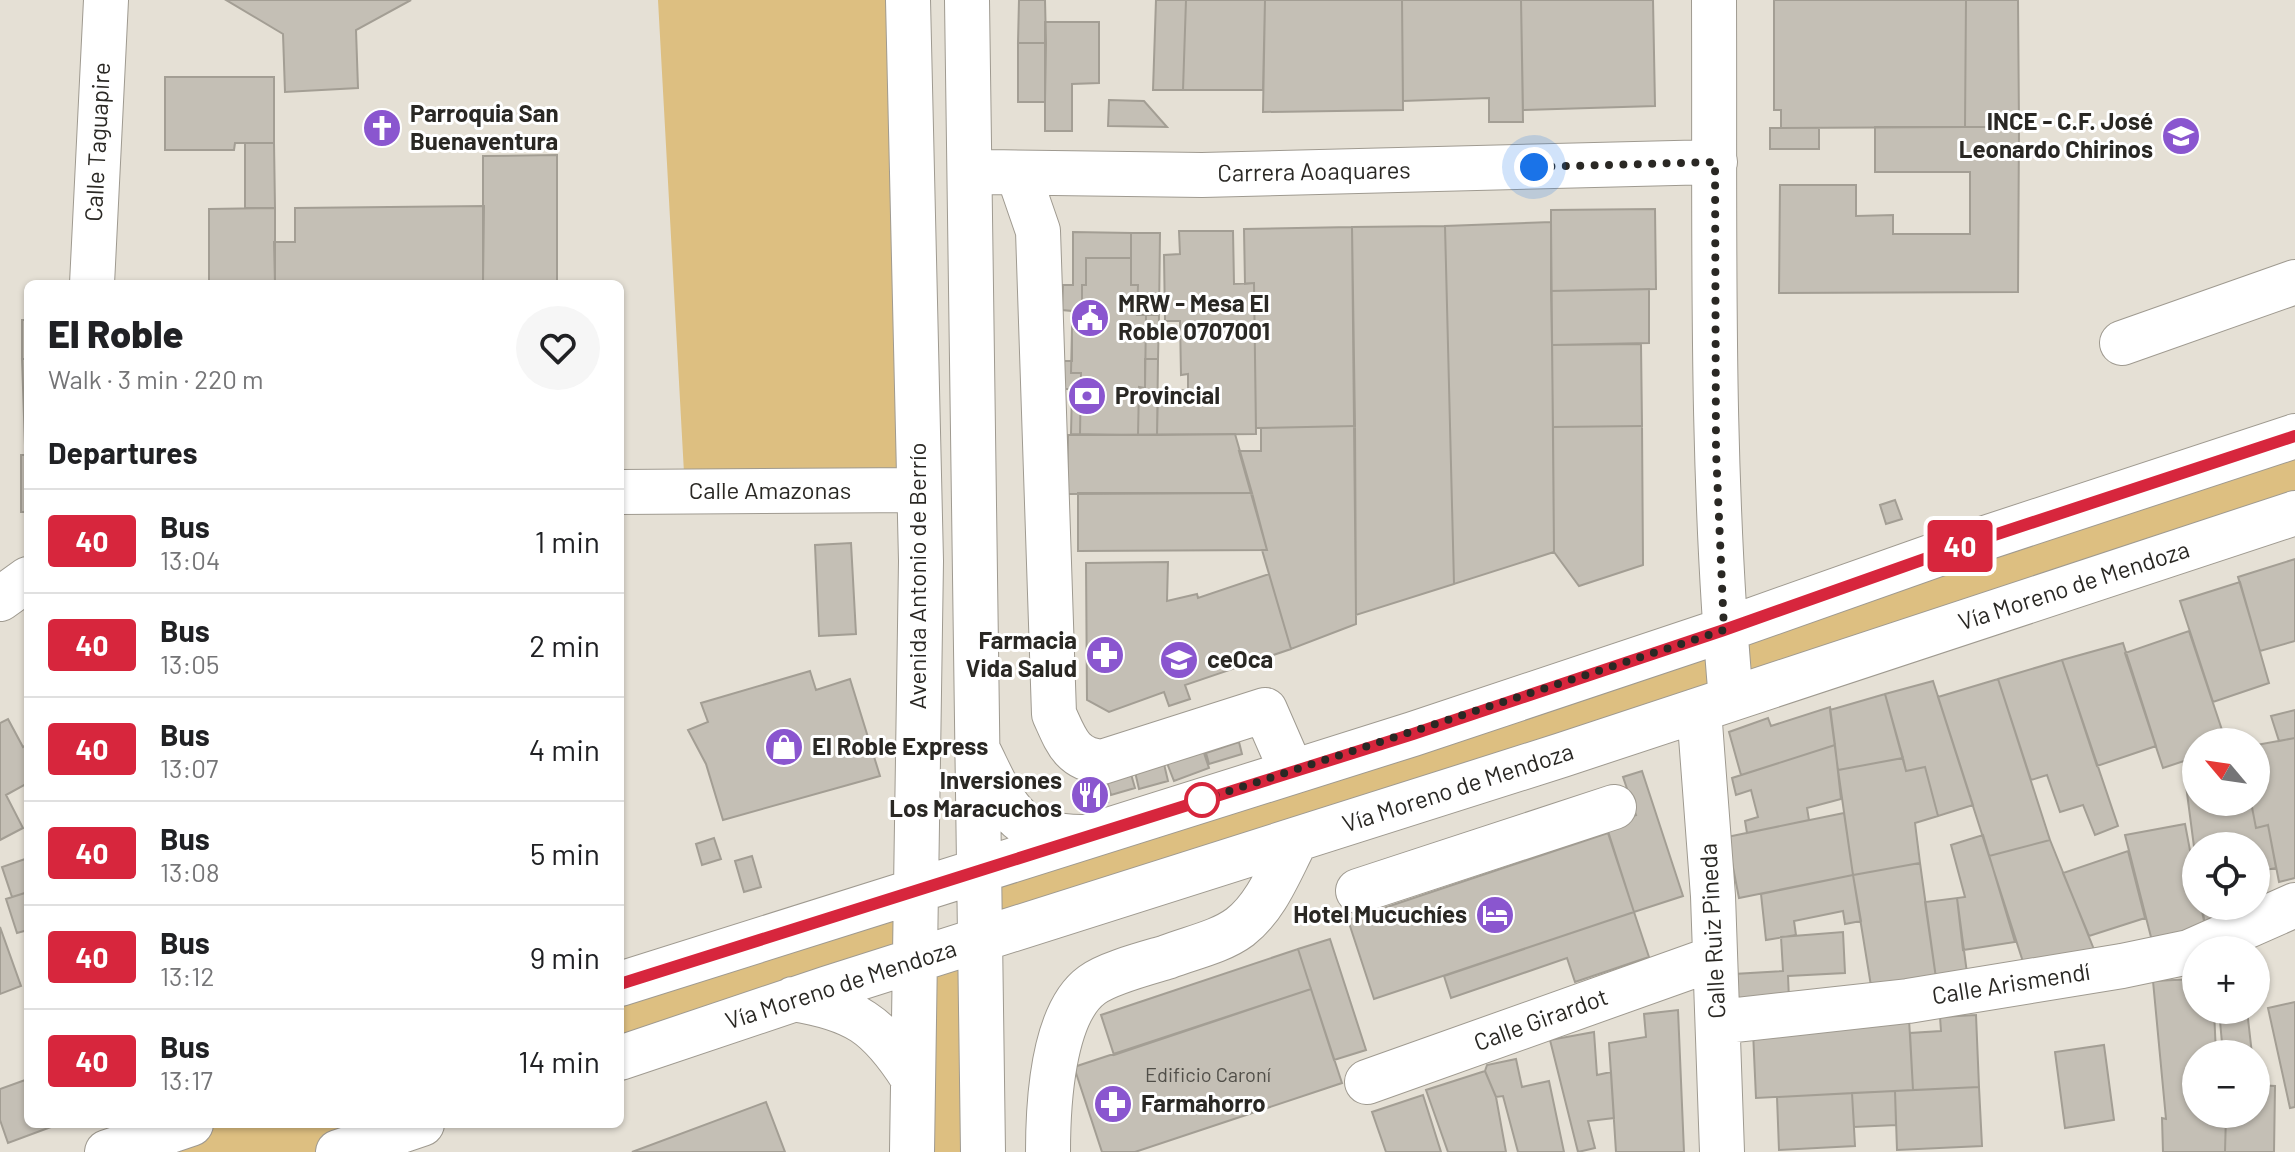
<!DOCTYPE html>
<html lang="en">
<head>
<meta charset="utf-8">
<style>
	:root { --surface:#fff; --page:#f6f6f6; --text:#202124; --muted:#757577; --line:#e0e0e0 }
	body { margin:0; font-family:Barlow,sans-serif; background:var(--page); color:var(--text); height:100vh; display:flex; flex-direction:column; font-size:30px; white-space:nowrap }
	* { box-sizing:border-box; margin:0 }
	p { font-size:26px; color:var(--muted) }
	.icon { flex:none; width:44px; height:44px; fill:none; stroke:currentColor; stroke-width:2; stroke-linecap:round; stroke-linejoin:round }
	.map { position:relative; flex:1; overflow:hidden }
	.panel { position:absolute; left:24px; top:280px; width:600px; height:848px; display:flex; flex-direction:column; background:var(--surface); border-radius:12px; box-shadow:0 2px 6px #0004 }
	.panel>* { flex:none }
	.badge { padding:0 16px; border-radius:6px; font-size:28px; line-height:52px }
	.needle { width:52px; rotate:299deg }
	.controls { position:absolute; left:2182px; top:728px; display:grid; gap:16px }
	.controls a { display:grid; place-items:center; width:88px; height:88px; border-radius:50%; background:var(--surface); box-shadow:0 2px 6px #0004; font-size:40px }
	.you { position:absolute; width:40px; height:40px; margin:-20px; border:6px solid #fff; border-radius:50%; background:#1a73e8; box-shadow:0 0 0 12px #1a73e833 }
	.map>.badge { position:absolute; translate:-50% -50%; box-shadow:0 0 0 4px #fff }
	h2 { padding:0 24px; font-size:30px; line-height:72px }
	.round { display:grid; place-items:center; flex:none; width:84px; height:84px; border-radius:42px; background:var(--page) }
	.summary { display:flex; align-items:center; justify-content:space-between; height:136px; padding:0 24px }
	h1 { font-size:38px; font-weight:800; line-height:60px }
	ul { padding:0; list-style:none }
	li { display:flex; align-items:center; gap:24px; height:104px; padding:0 24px; border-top:2px solid var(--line) }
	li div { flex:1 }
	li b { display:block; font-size:30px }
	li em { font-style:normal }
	li .badge { min-width:88px; font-weight:700; text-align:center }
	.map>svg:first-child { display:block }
</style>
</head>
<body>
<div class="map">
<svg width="2295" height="1152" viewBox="0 0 2295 1152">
	<rect width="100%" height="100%" fill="#e5e0d5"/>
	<!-- green -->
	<path fill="#ddbf81" d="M658,0H908L919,490L685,491Z
		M2295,436V513L985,934L983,874Z
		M915,891L914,960L980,940L983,1152H912L913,961L620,1058V984Z
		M191,1124H422L338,1152H107Z"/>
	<!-- building -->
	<path fill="#c4bfb5" stroke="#a39e94" stroke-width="2" d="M226,0H411L356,30L358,88L285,92L283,34Z
		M1019,0H1045L1046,43H1018Z
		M1156,0H1186L1183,90H1153Z
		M1186,0H1265L1263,90H1183Z
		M1265,0H1402L1403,110L1263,112Z
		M1402,0H1521L1523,122H1489V98L1403,101Z
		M1521,0H1653L1655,106L1523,110Z
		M1774,0H1966L1965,127L1781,128V110H1774Z
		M1966,0H2018L2019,127H1965Z
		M1045,22H1099V83L1072,84V131H1045Z
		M1018,43H1046L1045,102H1018Z
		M165,77H274V143H235L234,150H165Z
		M1109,100L1144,101L1167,127L1108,126Z
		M1875,127H2019L2018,292L1779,293L1780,185H1856V216L1893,215V234H1970V172H1875Z
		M1770,128H1819V149H1770Z
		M245,143H274L275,208H245Z
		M557,155V284H483V156Z
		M484,206L483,282L275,284L274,242H295V208Z
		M275,208V284H209V209Z
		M1655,209L1656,289L1551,291V210Z
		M1551,222L1554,552L1454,584L1445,226Z
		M1445,226L1454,584L1356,615L1352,227Z
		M1352,227L1355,426L1256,428L1254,283L1245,284L1244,229Z
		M1179,231H1233L1234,284L1254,283L1256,434L1157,435L1158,391L1188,390V374L1181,375L1180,321H1165L1164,255L1180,254Z
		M1073,232L1131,233V285H1138L1137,315H1159L1158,359H1145V388L1139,387L1138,435L1071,434L1072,389H1061L1062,361H1072V311L1062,310L1063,285H1073Z
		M1131,233H1160L1159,315H1137L1138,285H1131Z
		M1086,258H1131V285H1138L1137,315H1146L1145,388L1139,387L1138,435H1080L1081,373H1071L1072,329H1082V285H1086Z
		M1649,289V343L1552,345L1551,291Z
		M22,320H28V359H22Z
		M1641,344L1642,426L1553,427L1552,345Z
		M22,359H28V445H25Z
		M1145,359H1158L1157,435H1138L1139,387L1145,388Z
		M1355,426L1356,624L1291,649L1262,550H1267L1239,451H1261V428Z
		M1642,426L1643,565L1579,586L1554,552L1553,427Z
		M1235,434L1252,493L1067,494L1068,435Z
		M21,455H28V512H21Z
		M1078,493H1252L1267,550L1078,551Z
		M1895,500L1902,519L1886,524L1880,505Z
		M851,543L856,634L819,636L815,545Z
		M2295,559V641L2260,651L2238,577Z
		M1168,562L1167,601L1197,594L1198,598L1269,574L1291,649L1185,685L1190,699L1169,706L1164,692L1109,712L1087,700L1086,563Z
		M2240,582L2269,683L2213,702L2180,601Z
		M2189,631L2226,742H2196V757L2163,768L2125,653Z
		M2123,643L2156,746L2097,766L2062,660Z
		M2062,660L2118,826L2095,835L2083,805L2060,812L2047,775L2031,780L1998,679Z
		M810,671L816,690L850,679L880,776L723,820L706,764L688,730L708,722L701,703Z
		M1998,679L2050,840L1989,856L1938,697Z
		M1933,681L1973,805L1938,816L1925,767L1906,771L1885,694Z
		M1885,694L1903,758L1838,770L1830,710Z
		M1830,707L1835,745L1741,775L1729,732L1768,718L1771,726Z
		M2295,710V738L2279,741L2271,716Z
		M8,719L23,747L28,744V783L6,795L23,828L0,840V723Z
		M2295,738V878L2279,882L2268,825L2256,828L2251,802H2256V745Z
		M1239,742L1242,754L1209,764L1206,753Z
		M1835,745L1841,799L1807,808L1809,820L1747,833L1745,821L1758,817L1751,790L1736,795L1732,778Z
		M1203,750L1209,768L1174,781L1167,763Z
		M1903,758L1906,771L1925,767L1938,816L1915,823L1920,863L1853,875L1838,770Z
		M1164,764L1168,781L1139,789L1135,772Z
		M2196,767V802H2251L2256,828L2268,825L2276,868L2260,871L2264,894L2256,896V846H2196V862L2184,770Z
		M1642,771L1683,896L1634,912L1606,825L1636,815L1623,777Z
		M1131,774L1135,788L1111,795L1107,781Z
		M1101,779L1108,802L1080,811L1073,788Z
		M1844,813L1853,875L1739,898L1727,837Z
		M2185,824L2196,882V906H2201L2205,926L2152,941L2125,835Z
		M1608,833L1634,912L1374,999L1348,920Z
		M1983,835L2015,942L1963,950L1957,898L1965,897L1951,845Z
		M714,838L721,859L702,865L696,844Z
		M2050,840L2095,952L2025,968L1989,856Z
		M2128,851L2145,918L2089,936L2063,873Z
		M752,856L761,887L744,892L735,861Z
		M28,858V892L12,897L2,867Z
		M1920,863L1936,978L1871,986L1853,875Z
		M1853,875L1861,921L1845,924L1843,911L1794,921L1796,935L1766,940L1761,894Z
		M28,892V930L17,933L6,899Z
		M1957,898L1967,973L1936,978L1925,902Z
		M2202,906H2230L2234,917L2205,926Z
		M1634,912L1649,957L1575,982L1567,958L1451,998L1444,976Z
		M0,927L21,986L0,994Z
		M1843,932L1845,973L1788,976L1789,999L1735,1002L1734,974L1783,971L1781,937Z
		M1330,939L1366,1050L1334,1060L1298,949Z
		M1298,949L1311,989L1114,1055L1101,1015Z
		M2196,979V1010H2214L2216,1054H2196V1114L2226,1116L2225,1152H2163L2162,1118L2166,1119L2153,981Z
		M1311,989L1342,1083L1135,1152H1102L1074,1067Z
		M2295,1002V1107L2290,1108L2268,1008Z
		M1678,1010L1684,1152H1616L1609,1043L1646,1037L1644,1014Z
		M2219,1010H2247L2252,1054H2223Z
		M1976,1015L1979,1087L1913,1090L1910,1033L1941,1031L1940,1017Z
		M1909,1019L1913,1090L1756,1098L1753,1032Z
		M1594,1032L1597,1075L1611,1072L1614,1118L1588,1121L1595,1148L1578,1152L1550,1040Z
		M2104,1045L2114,1120L2065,1128L2055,1052Z
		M1516,1059L1522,1087L1549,1081L1564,1152H1518L1503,1096L1496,1097L1485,1071L1487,1065Z
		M1485,1071L1496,1097L1506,1152H1448L1426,1090Z
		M28,1079V1124H59L8,1143L0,1120V1089Z
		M2256,1085L2275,1086L2274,1152H2225L2226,1114H2256Z
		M1979,1087L1982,1146L1897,1150L1895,1091Z
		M1895,1091L1896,1125L1854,1127L1852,1093Z
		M1852,1093L1855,1146L1779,1150L1777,1097Z
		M1423,1095L1441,1152H1386L1372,1112Z
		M766,1102L785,1152H632Z"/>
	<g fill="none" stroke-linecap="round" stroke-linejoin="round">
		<defs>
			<path id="minor" d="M908,0L921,561L912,1152
				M967,0L983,1152
				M1714,0C1715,233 1710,467 1731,699
				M989,172L1202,175L1715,162
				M1018,173L1038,231L1054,714C1066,740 1071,759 1102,762L1265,710L1292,772
				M92,284L106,0
				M2122,343L2295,282
				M620,492L919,490
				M0,599L28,579
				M1699,710L1713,896L1722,1152
				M980,754C1007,809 1015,836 1081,837
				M1358,891L1614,807
				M620,984L1413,734L1724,630L1967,544L2295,436
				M793,999C855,1009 878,1024 912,1077
				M1718,1022L1908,1001L2122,966L2189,952L2295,905
				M620,1058L828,988L1562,755L2295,513
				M1367,1082L1715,958
				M107,1152L191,1124
				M338,1152L422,1124
				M1048,1152C1048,1107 1052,1014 1092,985C1108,973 1147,963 1167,957C1190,948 1220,942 1240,927C1267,906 1280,870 1296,840"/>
		</defs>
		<!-- minor casing -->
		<use href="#minor" stroke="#9f9a90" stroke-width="46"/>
		<!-- minor -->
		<use href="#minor" stroke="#fff" stroke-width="44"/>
	</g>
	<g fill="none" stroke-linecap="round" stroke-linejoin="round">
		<defs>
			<path id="line" d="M620,984L1413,734L1724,630L1967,544L2295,436"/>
		</defs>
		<!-- line casing -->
		<use href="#line" stroke="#fff" stroke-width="18"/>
		<!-- line -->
		<use href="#line" stroke="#d7263d" stroke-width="12"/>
		<!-- walk -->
		<path stroke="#2a2824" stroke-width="8" stroke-dasharray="0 14.4" d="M1202,800L1724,630L1716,451L1715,162L1534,167"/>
	</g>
	<!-- icons -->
	<defs>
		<symbol id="church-disc" viewBox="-11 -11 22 22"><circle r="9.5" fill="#8a56cf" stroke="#fff"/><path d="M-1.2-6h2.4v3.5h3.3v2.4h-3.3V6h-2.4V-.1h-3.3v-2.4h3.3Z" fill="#fff"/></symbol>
		<symbol id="university-disc" viewBox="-11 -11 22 22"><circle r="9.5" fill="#8a56cf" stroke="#fff"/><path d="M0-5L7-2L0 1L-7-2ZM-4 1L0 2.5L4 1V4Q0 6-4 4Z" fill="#fff"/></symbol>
		<symbol id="civic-disc" viewBox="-11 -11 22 22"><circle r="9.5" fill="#8a56cf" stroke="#fff"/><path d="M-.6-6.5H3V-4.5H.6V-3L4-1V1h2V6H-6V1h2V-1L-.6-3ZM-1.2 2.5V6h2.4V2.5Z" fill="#fff"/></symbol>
		<symbol id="bank-disc" viewBox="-11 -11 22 22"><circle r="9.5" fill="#8a56cf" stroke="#fff"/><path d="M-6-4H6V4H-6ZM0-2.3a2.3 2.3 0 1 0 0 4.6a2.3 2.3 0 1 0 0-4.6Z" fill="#fff"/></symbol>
		<symbol id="pharmacy-disc" viewBox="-11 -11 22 22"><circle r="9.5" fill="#8a56cf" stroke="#fff"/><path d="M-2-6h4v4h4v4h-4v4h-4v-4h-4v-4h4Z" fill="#fff"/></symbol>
		<symbol id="shop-disc" viewBox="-11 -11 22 22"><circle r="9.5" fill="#8a56cf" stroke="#fff"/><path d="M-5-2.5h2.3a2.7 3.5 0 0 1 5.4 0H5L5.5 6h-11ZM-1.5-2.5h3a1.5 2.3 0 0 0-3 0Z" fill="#fff"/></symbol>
		<symbol id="restaurant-disc" viewBox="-11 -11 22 22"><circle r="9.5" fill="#8a56cf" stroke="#fff"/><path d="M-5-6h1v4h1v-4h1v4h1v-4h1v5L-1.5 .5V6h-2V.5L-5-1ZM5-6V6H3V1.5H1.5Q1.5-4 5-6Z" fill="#fff"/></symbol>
		<symbol id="hotel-disc" viewBox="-11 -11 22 22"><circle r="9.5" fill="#8a56cf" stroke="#fff"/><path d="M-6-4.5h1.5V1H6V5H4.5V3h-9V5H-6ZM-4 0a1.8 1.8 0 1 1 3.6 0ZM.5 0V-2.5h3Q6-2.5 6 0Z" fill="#fff"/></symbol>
	</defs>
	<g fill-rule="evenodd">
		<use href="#church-disc" x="360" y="106" width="44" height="44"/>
		<use href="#university-disc" x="2159" y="114" width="44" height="44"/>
		<use href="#civic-disc" x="1068" y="296" width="44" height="44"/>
		<use href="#bank-disc" x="1065" y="374" width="44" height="44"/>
		<use href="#pharmacy-disc" x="1083" y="633" width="44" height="44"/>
		<use href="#university-disc" x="1157" y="638" width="44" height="44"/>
		<use href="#shop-disc" x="762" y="725" width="44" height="44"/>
		<use href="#restaurant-disc" x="1068" y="773" width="44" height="44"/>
		<use href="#hotel-disc" x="1473" y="893" width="44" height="44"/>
		<use href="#pharmacy-disc" x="1091" y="1082" width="44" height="44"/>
	</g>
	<!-- markers -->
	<circle fill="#fff" stroke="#d7263d" stroke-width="4" cx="1202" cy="800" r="16"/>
	<g text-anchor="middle" stroke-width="6" stroke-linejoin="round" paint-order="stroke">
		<!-- number labels -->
		<g font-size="20" fill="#504e48">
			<text x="1208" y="1082">Edificio Caroní</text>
		</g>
		<!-- poi labels -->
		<g font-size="24" font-weight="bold" fill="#2a2824" stroke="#fff" text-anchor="start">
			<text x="410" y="122">Parroquia San<tspan x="410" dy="28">Buenaventura</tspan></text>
			<text x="2153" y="130" text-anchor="end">INCE - C.F. José<tspan x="2153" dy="28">Leonardo Chirinos</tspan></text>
			<text x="1118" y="312">MRW - Mesa El<tspan x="1118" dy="28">Roble 0707001</tspan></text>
			<text x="1115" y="404">Provincial</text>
			<text x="1077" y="649" text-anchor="end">Farmacia<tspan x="1077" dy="28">Vida Salud</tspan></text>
			<text x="1207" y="668">ceOca</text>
			<text x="812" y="755">El Roble Express</text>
			<text x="1062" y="789" text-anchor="end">Inversiones<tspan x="1062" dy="28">Los Maracuchos</tspan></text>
			<text x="1467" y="923" text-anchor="end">Hotel Mucuchíes</text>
			<text x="1141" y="1112">Farmahorro</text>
		</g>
		<!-- street labels -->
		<g font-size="24" fill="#2a2824" stroke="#fff">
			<text transform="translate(98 142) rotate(-87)" y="8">Calle Taguapire</text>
			<text transform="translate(1314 172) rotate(-1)" y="8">Carrera Aoaquares</text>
			<text x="770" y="499">Calle Amazonas</text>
			<text transform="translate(918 576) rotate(-90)" y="8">Avenida Antonio de Berrío</text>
			<text transform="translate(2074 586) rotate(-18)" y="8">Vía Moreno de Mendoza</text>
			<text transform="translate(1458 788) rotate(-18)" y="8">Vía Moreno de Mendoza</text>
			<text transform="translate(1713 931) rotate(-93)" y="8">Calle Ruiz Pineda</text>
			<text transform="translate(2011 984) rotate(-9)" y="8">Calle Arismendí</text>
			<text transform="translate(841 985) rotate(-18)" y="8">Vía Moreno de Mendoza</text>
			<text transform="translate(1541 1020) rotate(-20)" y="8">Calle Girardot</text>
		</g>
	</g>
</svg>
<div class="controls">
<a><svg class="needle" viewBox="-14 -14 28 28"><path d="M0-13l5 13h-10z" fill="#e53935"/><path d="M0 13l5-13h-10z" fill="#757577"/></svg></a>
<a><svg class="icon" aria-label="locate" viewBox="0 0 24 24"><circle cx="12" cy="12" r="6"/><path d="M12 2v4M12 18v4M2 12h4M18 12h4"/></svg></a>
<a>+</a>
<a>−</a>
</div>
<div class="you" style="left:1534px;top:167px"></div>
<b class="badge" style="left:1960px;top:546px;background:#d7263d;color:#fff">40</b>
<section class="panel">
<div class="summary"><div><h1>El Roble</h1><p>Walk · 3 min · 220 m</p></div><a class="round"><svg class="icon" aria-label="heart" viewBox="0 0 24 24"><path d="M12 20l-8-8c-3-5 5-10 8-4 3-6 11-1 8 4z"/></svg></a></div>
<h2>Departures</h2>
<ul>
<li><span class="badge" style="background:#d7263d;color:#fff">40</span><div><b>Bus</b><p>13:04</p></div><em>1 min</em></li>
<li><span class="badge" style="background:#d7263d;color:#fff">40</span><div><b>Bus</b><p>13:05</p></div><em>2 min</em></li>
<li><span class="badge" style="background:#d7263d;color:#fff">40</span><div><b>Bus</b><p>13:07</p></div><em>4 min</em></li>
<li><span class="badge" style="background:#d7263d;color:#fff">40</span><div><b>Bus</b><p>13:08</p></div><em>5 min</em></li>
<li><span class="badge" style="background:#d7263d;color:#fff">40</span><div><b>Bus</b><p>13:12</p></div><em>9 min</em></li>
<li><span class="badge" style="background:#d7263d;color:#fff">40</span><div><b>Bus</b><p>13:17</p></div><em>14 min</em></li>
</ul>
</section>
</div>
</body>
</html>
